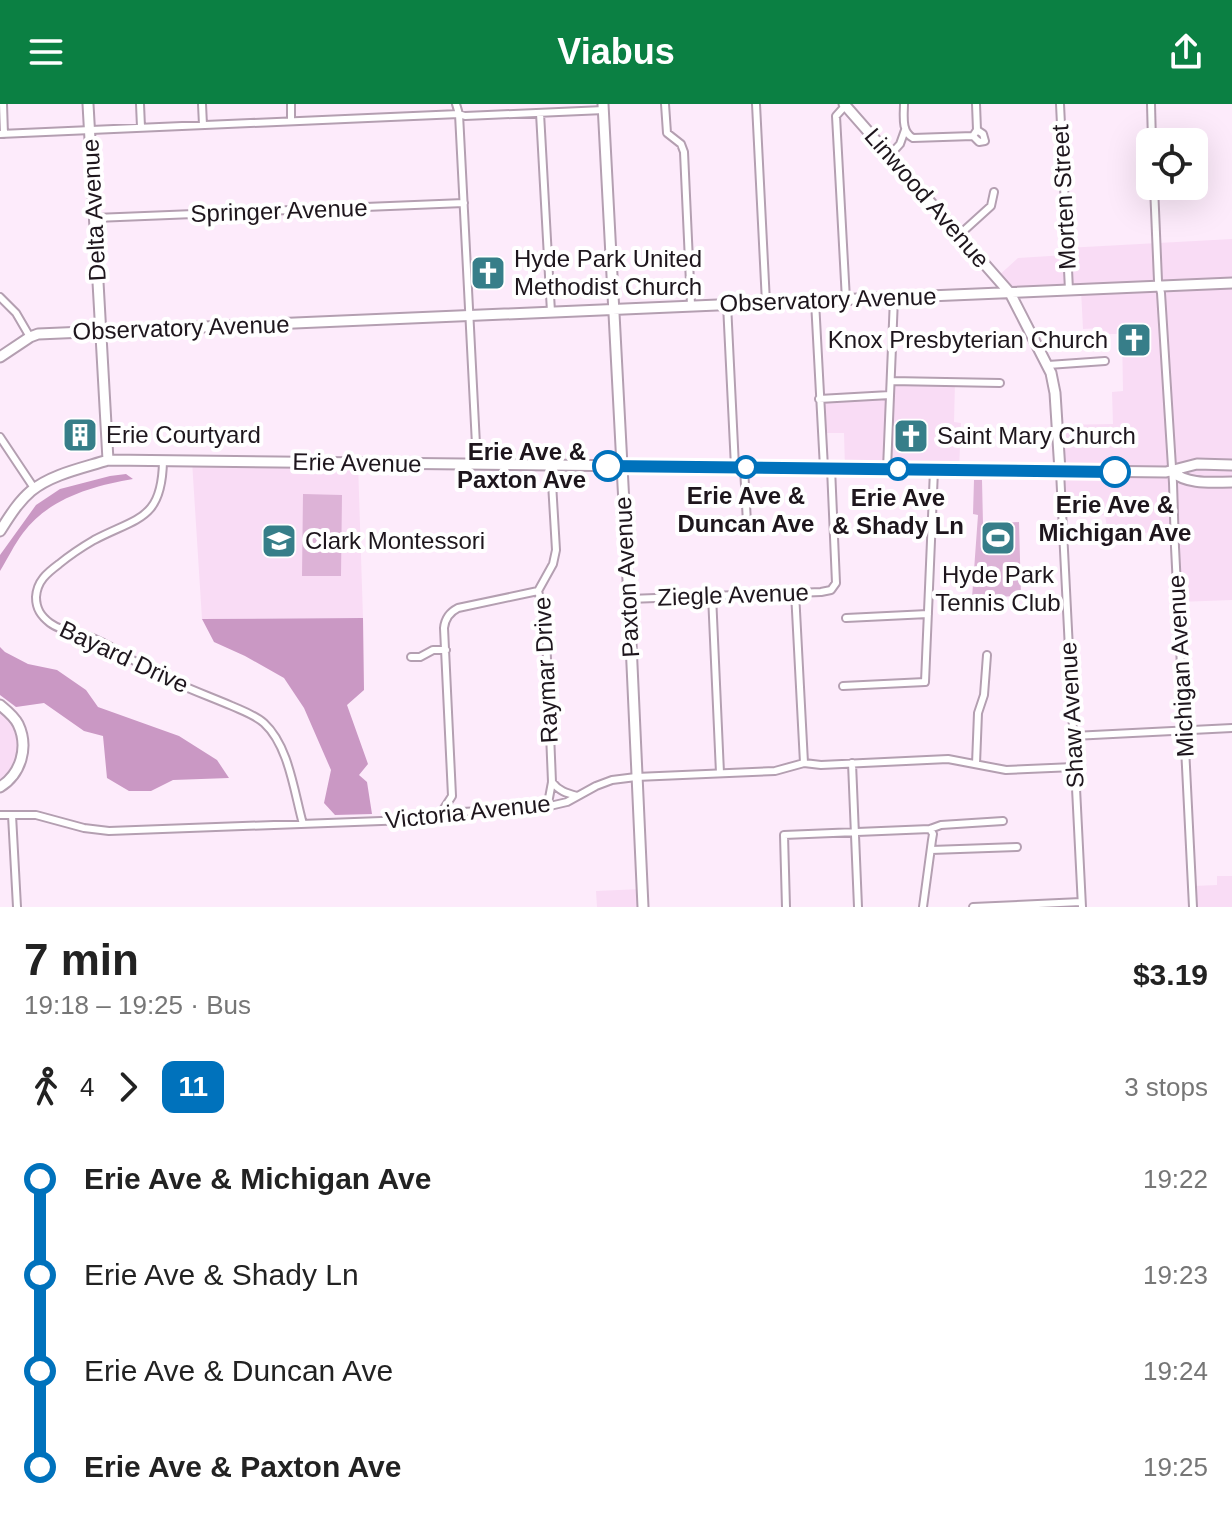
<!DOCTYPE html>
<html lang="en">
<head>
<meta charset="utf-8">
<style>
	:root { --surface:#fff; --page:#f6f6f6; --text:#222; --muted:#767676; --accent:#0b8043 }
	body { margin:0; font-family:Arial,sans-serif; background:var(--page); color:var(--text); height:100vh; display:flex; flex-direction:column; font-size:30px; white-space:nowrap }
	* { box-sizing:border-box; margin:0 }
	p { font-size:26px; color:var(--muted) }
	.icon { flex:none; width:44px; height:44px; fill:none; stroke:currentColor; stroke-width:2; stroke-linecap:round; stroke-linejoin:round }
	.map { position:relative; height:803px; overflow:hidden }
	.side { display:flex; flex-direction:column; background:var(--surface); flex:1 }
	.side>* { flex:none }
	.badge { padding:0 16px; border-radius:12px; font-size:28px; line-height:52px }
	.controls { position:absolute; left:1136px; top:24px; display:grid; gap:16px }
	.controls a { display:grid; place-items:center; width:72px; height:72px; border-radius:12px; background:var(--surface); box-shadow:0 8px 32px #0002; font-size:40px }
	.map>.badge { position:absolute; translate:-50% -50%; box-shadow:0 0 0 4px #fff }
	.legs { display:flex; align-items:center; gap:12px; height:88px; padding:0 24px; font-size:26px }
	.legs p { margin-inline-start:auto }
	.summary { display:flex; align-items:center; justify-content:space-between; height:136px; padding:0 24px }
	h1 { font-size:44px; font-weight:800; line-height:60px }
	ul { padding:0 24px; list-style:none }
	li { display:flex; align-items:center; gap:28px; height:96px; font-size:30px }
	li i { display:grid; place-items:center; width:12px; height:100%; margin:0 10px; background:currentColor }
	li i::after { content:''; width:20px; height:20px; margin:-10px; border:6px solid; border-radius:50%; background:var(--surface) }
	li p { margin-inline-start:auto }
	li:first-child i { background:linear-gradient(#0000 50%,currentColor 0) }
	li:last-child i { background:linear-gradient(currentColor 50%,#0000 0) }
	header { display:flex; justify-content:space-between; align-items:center; height:104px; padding:0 24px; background:var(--accent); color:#fff; font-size:36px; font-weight:800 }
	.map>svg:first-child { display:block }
</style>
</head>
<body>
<header><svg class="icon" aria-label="menu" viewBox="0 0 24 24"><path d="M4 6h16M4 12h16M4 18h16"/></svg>Viabus<svg class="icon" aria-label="share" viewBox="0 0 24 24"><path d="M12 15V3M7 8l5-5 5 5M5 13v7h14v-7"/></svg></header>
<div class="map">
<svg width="1232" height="803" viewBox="0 0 1232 803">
	<rect width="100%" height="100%" fill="#fdebfb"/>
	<!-- built -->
	<path fill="#f9dcf5" d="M1232,135V496L1178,498L1174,428L1108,430L1105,411L1061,413L1057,321L1113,320L1112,288L1123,287L1122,230H1103L1102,224L1083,225L1081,186L1010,189L996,174L1018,154L1066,151V144Z
		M891,277L955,278L954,318L961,319L959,366L845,365L844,329H821L819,295L889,291Z
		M192,357L358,359L363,514L202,515Z
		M0,601L12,612L23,650L0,683Z
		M1217,772H1232V803H1193V782L1217,781Z
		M642,785L643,803H597L596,787Z"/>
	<!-- green -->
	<path fill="#ddb3d7" d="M974,376H982L983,420L1019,418L1021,492L972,494L978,411L973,410Z
		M303,390L342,391L341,472H302Z"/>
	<!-- forest -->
	<path fill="#ca98c4" d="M126,370L133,375C93,382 49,394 23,429C14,441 8,454 0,467V451L36,401L60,385L110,372Z
		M363,514L364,586L347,601L368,660L359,671L367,678L372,710L335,711L324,699L331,666L304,604L284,574L245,552L214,538L202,515Z
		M0,543L5,548L28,560L57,566L86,586L98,603L179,632L217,656L229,674L173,676L151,687H129L107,674L103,632L84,627L44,599L16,603L0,591Z"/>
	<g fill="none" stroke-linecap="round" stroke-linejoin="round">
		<defs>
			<path id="street" d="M3,0L4,30
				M140,0L141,23
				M202,0L203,21
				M291,0V17
				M456,0L459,10L477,360
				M665,0L667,29L681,40L684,48L691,201
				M756,0L766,199
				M904,0C904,11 901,28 913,34L973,32L977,26L976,0
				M1060,0L1069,186
				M1151,0L1152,38
				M845,2L836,12L846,196
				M540,9L551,208
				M0,30L459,10L465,12L604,6
				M973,32L979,38L985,37L983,30L977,26
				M890,51L900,40L905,26
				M1154,82L1158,177L1161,189L1173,379L1175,443L1193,803
				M95,114L464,99
				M959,131L991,102L994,88
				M0,193L16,209L30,233
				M815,197L824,364
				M727,200L735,363
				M1048,261L1105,257
				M891,277L1000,279
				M819,295L890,291
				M0,333L34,384
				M163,357C162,416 138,413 94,436C82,443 70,451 59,460C47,469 37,477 36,493C36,505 41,512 50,519C62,528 81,530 95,535C116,544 134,558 153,568C178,581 206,591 232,602C243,607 255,611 264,619C289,642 294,688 303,720
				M744,363L747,419
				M887,365L894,194
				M1060,367L1082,803
				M795,488L804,659
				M712,491L720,669
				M629,495L821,488L831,486L836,479L831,364
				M846,514L928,510
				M411,553H420L433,546H446
				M843,582L925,578L934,366
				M1073,632L1232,624
				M852,659L858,803
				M976,660L978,609L984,591L987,551
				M552,678C559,687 566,689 577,692
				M538,704L549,694L552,678L546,531L544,508L538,487L553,460L556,446L551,362
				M441,709L452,692L444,524C445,514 450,508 458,504L538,487
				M0,711H36L84,724L109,727L408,716L460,708L537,705L567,698L596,682L612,676L636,673L775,667L804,659L821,661L948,655L1006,666L1074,663
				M12,711L17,803
				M931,746L1017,743
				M786,803L784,731L930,725L941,721L1003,717
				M923,803L932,736L933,730L930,725
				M973,803L1081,798"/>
			<path id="secondary" d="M88,0L108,356
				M603,0L629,495L643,803
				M844,0L1010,189L1051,269L1055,289L1060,367
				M0,253L30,233L38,230L1232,179
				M1172,368C1189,381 1212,378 1232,378
				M0,427C9,413 18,398 31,387C52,370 83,364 108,356L1166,368L1197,360L1232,361
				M0,601C6,606 14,612 18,620C29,643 21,670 0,683"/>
		</defs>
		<!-- street casing -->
		<use href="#street" stroke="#b49fb1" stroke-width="10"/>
		<!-- secondary casing -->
		<use href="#secondary" stroke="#b49fb1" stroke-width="13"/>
		<!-- street -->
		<use href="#street" stroke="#fff" stroke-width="6"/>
		<!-- secondary -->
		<use href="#secondary" stroke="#fff" stroke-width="9"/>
	</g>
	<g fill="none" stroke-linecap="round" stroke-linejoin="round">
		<defs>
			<path id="line-1" d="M608,362L1115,368"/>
		</defs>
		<!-- line-1 casing -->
		<use href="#line-1" stroke="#fff" stroke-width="18"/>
		<!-- line-1 -->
		<use href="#line-1" stroke="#0072bc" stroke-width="12"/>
	</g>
	<!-- icons -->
	<defs>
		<symbol id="church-square" viewBox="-11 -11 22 22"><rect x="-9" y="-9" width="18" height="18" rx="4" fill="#377e89" stroke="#fff"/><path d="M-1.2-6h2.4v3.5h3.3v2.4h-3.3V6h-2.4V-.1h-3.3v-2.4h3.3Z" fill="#fff"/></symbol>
		<symbol id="building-square" viewBox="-11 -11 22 22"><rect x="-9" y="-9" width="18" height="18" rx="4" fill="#377e89" stroke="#fff"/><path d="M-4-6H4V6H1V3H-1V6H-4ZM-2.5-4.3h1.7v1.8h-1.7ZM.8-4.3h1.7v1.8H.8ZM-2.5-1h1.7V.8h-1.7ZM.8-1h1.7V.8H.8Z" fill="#fff"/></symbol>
		<symbol id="stadium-square" viewBox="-11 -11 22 22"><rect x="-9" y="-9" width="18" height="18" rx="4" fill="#377e89" stroke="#fff"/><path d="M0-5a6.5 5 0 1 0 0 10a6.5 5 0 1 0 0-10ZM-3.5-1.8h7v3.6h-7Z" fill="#fff"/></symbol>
		<symbol id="school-square" viewBox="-11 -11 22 22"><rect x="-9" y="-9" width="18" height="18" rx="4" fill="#377e89" stroke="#fff"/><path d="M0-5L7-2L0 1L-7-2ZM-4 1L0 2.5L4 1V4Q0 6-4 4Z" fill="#fff"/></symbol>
	</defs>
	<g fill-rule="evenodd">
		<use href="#church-square" x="468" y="149" width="40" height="40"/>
		<use href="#church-square" x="1114" y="216" width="40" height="40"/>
		<use href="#building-square" x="60" y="311" width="40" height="40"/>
		<use href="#church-square" x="891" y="312" width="40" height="40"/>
		<use href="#stadium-square" x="978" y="414" width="40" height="40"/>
		<use href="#school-square" x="259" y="417" width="40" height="40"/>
	</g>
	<!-- markers -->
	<g fill="#fff" stroke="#0072bc" stroke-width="4">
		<circle cx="608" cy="362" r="14"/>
		<circle cx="746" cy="363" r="10"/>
		<circle cx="898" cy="365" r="10"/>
		<circle cx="1115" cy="368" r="14"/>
	</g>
	<g text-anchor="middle" stroke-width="8" stroke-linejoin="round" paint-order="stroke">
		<!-- street labels -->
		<g font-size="24" fill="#1e161d" stroke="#fff">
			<text transform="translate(1064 93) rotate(-93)" y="8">Morten Street</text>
			<text transform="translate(927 94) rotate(49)" y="8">Linwood Avenue</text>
			<text transform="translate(94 106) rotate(-93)" y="8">Delta Avenue</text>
			<text transform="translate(279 107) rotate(-2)" y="8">Springer Avenue</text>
			<text transform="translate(828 196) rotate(-2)" y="8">Observatory Avenue</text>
			<text transform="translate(181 224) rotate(-2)" y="8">Observatory Avenue</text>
			<text transform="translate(357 359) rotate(1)" y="8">Erie Avenue</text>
			<text transform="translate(627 473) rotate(-93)" y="8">Paxton Avenue</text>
			<text transform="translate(733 491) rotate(-2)" y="8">Ziegle Avenue</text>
			<text transform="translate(124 553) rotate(25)" y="8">Bayard Drive</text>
			<text transform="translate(1181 562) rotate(-93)" y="8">Michigan Avenue</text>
			<text transform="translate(546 566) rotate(-93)" y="8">Raymar Drive</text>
			<text transform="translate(1072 611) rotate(-93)" y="8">Shaw Avenue</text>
			<text transform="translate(468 708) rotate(-6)" y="8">Victoria Avenue</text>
		</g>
		<!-- poi labels -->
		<g font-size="24" fill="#1e161d" stroke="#fff" text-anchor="start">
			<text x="514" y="163">Hyde Park United<tspan x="514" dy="28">Methodist Church</tspan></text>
			<text x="1108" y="244" text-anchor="end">Knox Presbyterian Church</text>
			<text x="106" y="339">Erie Courtyard</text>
			<text x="937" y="340">Saint Mary Church</text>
			<text x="305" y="445">Clark Montessori</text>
			<text x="998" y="479" text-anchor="middle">Hyde Park<tspan x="998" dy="28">Tennis Club</tspan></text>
		</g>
		<!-- stop labels -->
		<g font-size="24" font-weight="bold" fill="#1e161d" stroke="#fff">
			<text x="586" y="356" text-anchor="end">Erie Ave &amp;<tspan x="586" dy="28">Paxton Ave</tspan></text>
			<text x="746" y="400">Erie Ave &amp;<tspan x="746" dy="28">Duncan Ave</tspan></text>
			<text x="898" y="402">Erie Ave<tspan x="898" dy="28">&amp; Shady Ln</tspan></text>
			<text x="1115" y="409">Erie Ave &amp;<tspan x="1115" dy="28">Michigan Ave</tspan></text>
		</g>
	</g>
</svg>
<div class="controls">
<a><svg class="icon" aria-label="locate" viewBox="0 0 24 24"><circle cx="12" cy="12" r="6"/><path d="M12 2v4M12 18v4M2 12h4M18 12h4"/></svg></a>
</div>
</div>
<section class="side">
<div class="summary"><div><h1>7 min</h1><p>19:18 – 19:25 · Bus</p></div><b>$3.19</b></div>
<div class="legs"><svg class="icon" aria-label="walk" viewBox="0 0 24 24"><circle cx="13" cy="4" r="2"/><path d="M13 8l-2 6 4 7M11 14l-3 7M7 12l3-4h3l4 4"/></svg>4<svg class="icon" aria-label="forward" viewBox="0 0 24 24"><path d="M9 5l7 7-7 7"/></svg><b class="badge" style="background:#0072bc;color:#fff">11</b><p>3 stops</p></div>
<ul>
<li><i style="color:#0072bc"></i><b>Erie Ave &amp; Michigan Ave</b><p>19:22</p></li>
<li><i style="color:#0072bc"></i><span>Erie Ave &amp; Shady Ln</span><p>19:23</p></li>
<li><i style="color:#0072bc"></i><span>Erie Ave &amp; Duncan Ave</span><p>19:24</p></li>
<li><i style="color:#0072bc"></i><b>Erie Ave &amp; Paxton Ave</b><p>19:25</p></li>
</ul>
</section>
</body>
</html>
